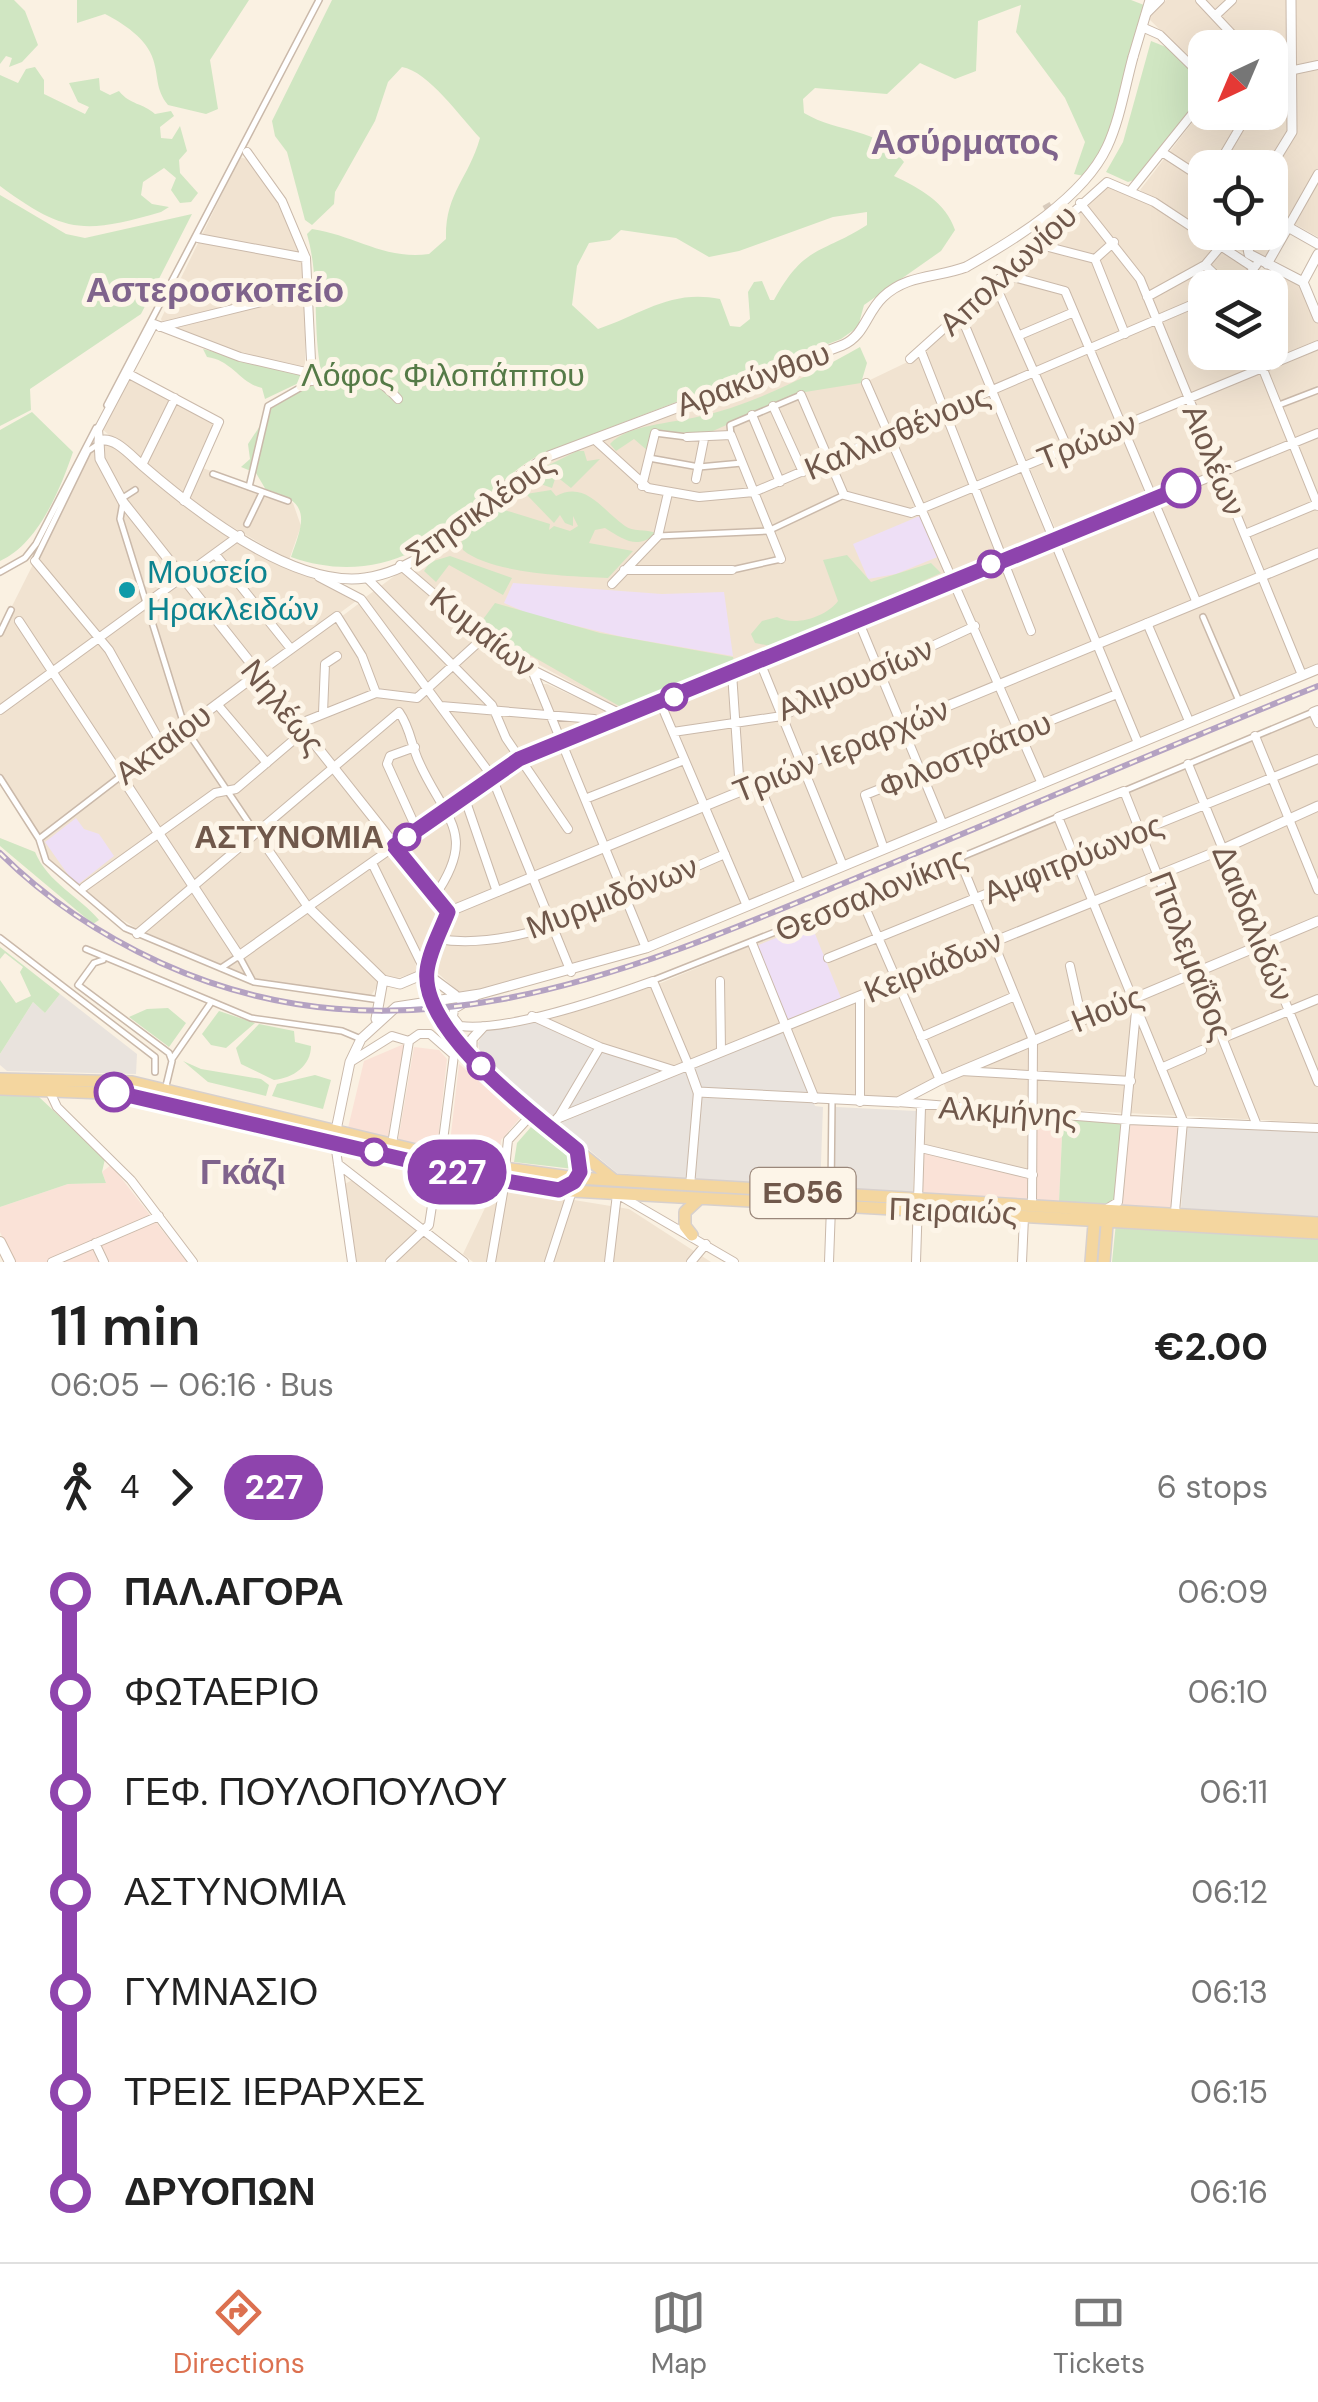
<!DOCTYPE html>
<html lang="en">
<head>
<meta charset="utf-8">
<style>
	:root { --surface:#fff; --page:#f2f2f2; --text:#222; --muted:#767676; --line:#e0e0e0; --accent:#dc7150 }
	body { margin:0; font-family:"DM Sans",sans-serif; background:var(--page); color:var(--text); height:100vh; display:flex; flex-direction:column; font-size:38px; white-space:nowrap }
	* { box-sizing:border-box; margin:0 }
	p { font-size:32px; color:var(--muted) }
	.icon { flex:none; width:55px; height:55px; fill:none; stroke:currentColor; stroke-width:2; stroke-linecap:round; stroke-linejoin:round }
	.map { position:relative; height:1262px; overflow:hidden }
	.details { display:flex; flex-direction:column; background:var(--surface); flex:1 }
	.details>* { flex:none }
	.badge { padding:0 20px; border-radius:32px; font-size:35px; line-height:65px }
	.needle { width:65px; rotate:224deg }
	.controls { position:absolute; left:1188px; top:30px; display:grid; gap:20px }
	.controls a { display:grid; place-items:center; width:100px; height:100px; border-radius:20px; background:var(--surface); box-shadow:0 10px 40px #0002; font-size:50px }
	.map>.badge { position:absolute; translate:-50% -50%; box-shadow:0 0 0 5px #fff }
	.legs { display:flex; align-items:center; gap:15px; height:110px; padding:0 50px; font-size:32px }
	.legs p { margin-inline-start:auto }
	.head { display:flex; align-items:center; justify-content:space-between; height:170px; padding:0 50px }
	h1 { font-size:55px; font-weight:600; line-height:75px }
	ul { padding:0 50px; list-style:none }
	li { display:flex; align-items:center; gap:35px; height:100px; font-size:38px }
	li i { display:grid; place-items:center; width:15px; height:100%; margin:0 12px; background:currentColor }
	li i::after { content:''; width:25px; height:25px; margin:-12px; border:8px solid; border-radius:50%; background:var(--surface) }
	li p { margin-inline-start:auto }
	li:first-child i { background:linear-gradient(#0000 50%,currentColor 0) }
	li:last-child i { background:linear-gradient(currentColor 50%,#0000 0) }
	.menu { display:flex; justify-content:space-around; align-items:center; height:140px; border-top:2px solid var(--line); background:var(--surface); font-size:28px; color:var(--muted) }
	.menu a { display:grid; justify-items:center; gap:5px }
	.menu .current { color:var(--accent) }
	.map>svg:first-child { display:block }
</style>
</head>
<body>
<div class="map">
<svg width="1318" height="1262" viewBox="0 0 1318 1262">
	<rect width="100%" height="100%" fill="#faf1e2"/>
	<!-- residential -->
	<path fill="#f1e3d1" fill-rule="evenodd" d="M1166,0H1318V63L1270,74V48H1205V74L1148,18Z
		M1318,69V237L1291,222L1267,262L1218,242L1140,190L1205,106V112H1270V79ZM1205,168H1270V232H1205Z
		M240,157L249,160L271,190L301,252L305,272V369L227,352L165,328L161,319Z
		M1109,185L1137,194L1259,273L1275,270L1302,282L1318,322V432L1058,535L965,315ZM1205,288H1270V352H1205Z
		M961,318L1054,537L626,713L498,642L415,572L416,566L446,548L523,477L558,457L669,416L815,371L870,380L920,356Z
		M130,372L219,418L221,428L203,468L293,503L301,526L289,560L184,499L102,429Z
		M1318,438V668L1140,740L1059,540Z
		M111,441L181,504L316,580L354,595L356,601L39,836L0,776V630L89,453Z
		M1055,542L1138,741L845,864L762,664Z
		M404,569L531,684H547L610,713L616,723L759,665L842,865L573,971L496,782L363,599Z
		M361,602L484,769L569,972L460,993L423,960L415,963L418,972L394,979L384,976L370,997L255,980L136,928L75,891L43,861L41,841Z
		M1318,711V917L1262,940L1190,765Z
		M1186,766L1259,942L940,1078L863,899Z
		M859,901L937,1078L889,1101L813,1096L677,1069L591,1042L537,1018L589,1008L651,987Z
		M1318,923V1074L1264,945Z
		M1261,947L1318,1085V1123L952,1104L942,1080Z
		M925,1108L1033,1114L1032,1174L923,1148Z
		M352,1180L456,1262H357L345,1184Z
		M495,1187L629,1209L711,1262H473L463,1254Z"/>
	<!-- commercial -->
	<path fill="#fae2d7" d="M404,1044L388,1138L348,1128L364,1061Z
		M414,1047L439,1050L447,1059L437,1149L398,1141Z
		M459,1064L521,1117L501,1140L499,1160L449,1151Z
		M1036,1113L1063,1115L1059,1202L1033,1201Z
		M1131,1120L1182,1124L1176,1208L1120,1206Z
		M924,1151L1031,1175L1029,1201L922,1197Z
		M111,1165L187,1262H14L0,1232V1207L68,1184L106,1183L102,1172Z"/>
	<!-- industrial -->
	<path fill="#e9e3dd" d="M60,994L137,1054L136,1074L7,1071L0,1065V1054L33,1002L45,1013Z
		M532,1019L552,1030L679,1074L785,1029L815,1106L823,1107L820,1190L617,1173L487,1065L480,1053L478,1043L485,1029Z
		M836,1107L916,1111L913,1195L832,1192Z
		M1186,1124L1318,1132V1218L1181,1209Z"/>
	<!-- education -->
	<path fill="#eedff6" d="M922,515L940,556L896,574L868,579L853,544Z
		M513,583L662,594L724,592L733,656L623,637L534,616L504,603Z
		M76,818L84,829L99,834L114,856L76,886L45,842Z
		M811,924L841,998L786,1020L756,946Z"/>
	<!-- green -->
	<path fill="#d0e6c2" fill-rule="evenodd" d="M0,0H14L25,11L38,45L22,62L9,67L12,58L6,56L0,64Z
		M77,0H249L210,60L218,109L206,114L168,105C155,89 159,77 153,59C147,39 123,23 105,14L77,23Z
		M332,0H1131L1144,5L1104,149L1084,176L1074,174L1085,142L1065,98L1016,32L1021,5L978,21L976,71L955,79L920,63L887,94L815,88L803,99L804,113C839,134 877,126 904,162L894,176C919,188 946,202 955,230L941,251L864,305L858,327L841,339L541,454C515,468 496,488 475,508C421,558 362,582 291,557C304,521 312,501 266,490L256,473L241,467L250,459L248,444L275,403L323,379C311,333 321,283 307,234L312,229C354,235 384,260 429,254L446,239C445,193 468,180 480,138C461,118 428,71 402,67L388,82L375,121L335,192L334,204L312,225L305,220L287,152L275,136L272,121ZM867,212V225C820,255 805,244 774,300H770L762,281L754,282L748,292L750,319L740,327L730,326L720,299C671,289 642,314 598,329L572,305L577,266L589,243L610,240L621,230L676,238L709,257L739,251L833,217Z
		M1151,41L1171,49L1205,84V95L1137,179L1128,182L1106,172L1123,142Z
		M35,67L44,80V94L85,114L89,107L78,102L69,83L99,78L100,90L110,95L119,91C130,105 143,103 155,114L171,111L174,116L160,127L161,138L172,139L180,126L187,151L179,160L180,173L198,193L191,202L180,203L171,190L176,178L164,168L143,182L141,195L152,204L169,207L161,212C84,234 65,234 0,186V75L18,83L26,69Z
		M0,195L66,234L85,238L192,214L141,314L30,389L31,410L0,426Z
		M860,347L867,363L861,383L799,393L706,434L655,431L648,451L634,439L616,451L610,444C626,425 673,423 697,417C754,405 810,375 860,347Z
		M203,349L303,374L307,379L265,399L262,388C241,384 232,360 207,357Z
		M32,412L73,452C60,490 38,544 0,561V430Z
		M577,451H584L587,461L600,459L571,488L556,476L552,488L529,480L513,490L527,476Z
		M551,490L556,496C586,480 602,510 625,526C632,532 646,529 656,533C638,550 624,540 605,528L595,530L589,543L633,551L608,578C570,576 492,574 463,550L461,538L498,508L550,524L549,530L554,526L570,531L578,526L573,516V526L565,523L560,515L554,523L526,494Z
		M847,555L871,582L931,563L941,573L788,641L771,646L755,643L751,634L762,621L777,617C795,627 826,617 838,601L823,560Z
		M450,556L512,578L503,595L449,565L436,582L424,571L430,562Z
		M495,603L600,633L733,657L735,665L626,710L483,628L481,622Z
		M0,838L35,852C48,883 80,897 99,920L93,924L0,846Z
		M0,947L60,994L45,1013L33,1002L0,1054V980L16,1003L31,996L20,972L23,967L5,953L0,959Z
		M168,1008L186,1023L169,1047L129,1017L147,1009Z
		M219,1011L255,1023L226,1048L211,1045L202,1034Z
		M259,1024L294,1031L295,1042L311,1046C311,1066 293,1078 274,1080L241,1064L236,1048Z
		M183,1061L201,1069L261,1079L269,1085L266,1096L208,1082Z
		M315,1075L331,1080L323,1109L272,1096L277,1084Z
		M0,1095L39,1097L105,1159L102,1172L106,1183L68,1184L0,1207Z
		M1063,1115L1126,1120L1115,1205L1059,1202Z
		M531,1127L573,1160L574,1169L514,1162L517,1143Z
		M1116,1223L1318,1238V1262H1112Z"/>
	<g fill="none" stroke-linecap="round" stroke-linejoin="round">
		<!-- minor-tunnel -->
		<path stroke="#d8cbbc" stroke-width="8" stroke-dasharray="8 4" stroke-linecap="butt" d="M1046,204L1054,218"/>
		<defs>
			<path id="pedestrian" d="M107,405L319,0
				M1279,405L1318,390
				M655,433L687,437
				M731,435L730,425L801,395
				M649,458L699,467L742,463
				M213,474L288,501
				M249,487L268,406L312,381
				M121,499L135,490
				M123,502L120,519L185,728L255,832
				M247,524L262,493
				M658,536L768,531L844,495
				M35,560L88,451L97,445
				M732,570L781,559
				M0,572L25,558L36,544L96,428
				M1203,617L1239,701
				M0,633L11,610
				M0,778L39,839L46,861L125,928L254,982L380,1000
				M1124,791L1313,712
				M39,839L121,776
				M959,858L1058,817
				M0,938L155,1057V1072
				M86,949L251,1018L342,1031L361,1039
				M103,960L94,963L78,985L169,1053L172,1061L165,1090
				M221,968L239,956L252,980
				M654,980L861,898
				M172,1059L210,1004
				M831,1191L832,1100"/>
			<path id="minor" d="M1200,0L1245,48
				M1146,14L1160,0
				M1215,16L1232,0
				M1142,27L1160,35L1205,79
				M1270,75L1318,65
				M247,152L282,201L306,258L312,381C350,367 371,369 398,399
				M1162,152L1205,180
				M1216,168L1249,112
				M1132,189L1205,98
				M1080,203L1140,279L1302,675
				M1288,227L1318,174
				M198,238L306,258
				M1037,244L1095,259L1114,242
				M1095,259L1125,334
				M1205,265L1229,288
				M1006,275L1065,291L1197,603
				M995,284L1068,449
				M1231,288L1246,279L1257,264
				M1147,297L1205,265L1221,246
				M961,316L1138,743
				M160,327L310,290
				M1020,335L1074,312
				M921,351L1031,631
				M1256,352L1318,506
				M910,359L1107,182L1154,202L1254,268
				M127,373L219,422L184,501
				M866,383L1042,784
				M801,395L844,495L911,513L1318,345
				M773,406L803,472
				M752,415L780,482
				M687,437L731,435L781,559
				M594,439L648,488L699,497L754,492L1205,299
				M99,441L98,430L154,324L240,357L310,373
				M142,465L175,398
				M696,479L704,439
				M642,486L655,433
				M1245,534L1317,504
				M215,554L291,649
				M35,561L109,650L162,745
				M400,565L509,658L625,716
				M624,570H732
				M319,577L361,599L491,775L571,972
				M367,578L492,705L506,738L568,829
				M612,584L658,536L668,493
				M858,620L943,825
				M19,621L121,776
				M1147,623L1189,721
				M760,662L843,866
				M732,673L740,791
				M257,674L337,616L362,656L376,693
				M534,675L646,948
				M660,702L747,906
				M217,704L267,763
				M441,706L594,719L603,726
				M0,710L240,535
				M1318,710L1313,712L1318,723
				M323,713L325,664L337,656
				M296,725L376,693L417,698L482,639
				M673,732L782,716L975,626
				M1255,736L1318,890
				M415,747L390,756L387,764L417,830
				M1188,764L1318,1082
				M759,784L800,884
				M464,796L497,892
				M585,799L684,760
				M884,849L865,795L1117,694
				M269,851L308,907L519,759L1318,433
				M372,863L426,973
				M84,887L215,793L236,789L303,732
				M137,934L399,712C411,729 411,745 419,762C445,820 479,833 434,897
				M438,939C528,954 644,888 725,854
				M752,943L815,1099
				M828,958L1318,759
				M1070,966L1082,1020
				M720,981L721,1050
				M476,996L454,1009L453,1017L460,1026C508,1032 606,998 653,981L688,1064
				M860,996V1102
				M532,1016L600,1047L673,1070
				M921,1037L1015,996
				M1223,1038L1318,999
				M409,1041L419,1034H430L454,1055
				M352,1061L392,1036L409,1041
				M1161,1068L1202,1050
				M961,1071L1131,1081
				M940,1080L861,898L959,858L1033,1040L1032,1204
				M49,1090L57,1107L131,1180L193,1262
				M898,1102L1128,1120L1318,1128
				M558,1118L600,1047
				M335,1143L352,1262
				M392,1144L409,1041
				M921,1148L1033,1175
				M441,1156L454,1055
				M338,1164L464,1262
				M505,1168L508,1140L533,1113
				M690,1186L698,1092
				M1108,1208L1118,1202L1136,1011
				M1175,1212L1183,1121L1058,817L1124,791L1256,1123
				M95,1243L104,1262
				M52,1262L159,1216
				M390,1262L429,1225L438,1167
				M491,1262L505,1181
				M549,1262L572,1191
				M609,1262L617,1194L734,1262
				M691,1262L706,1244
				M829,1262L831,1207
				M916,1262L921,1107
				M1022,1262L1024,1217"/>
			<path id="tertiary" d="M1133,57L1150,0
				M1270,168L1292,132L1291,0
				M1245,232L1249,254L1303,282
				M1267,264L1288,227L1318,244
				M1303,282L1318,318
				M1303,282L1318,254
				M256,675L121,776L239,956L308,907L383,980L376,1019
				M448,912L123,502L100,459L99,441C114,435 131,456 143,466C194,510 293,588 365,578C441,567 486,490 549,456L843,345C865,335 866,313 883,297C907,274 937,278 966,267
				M428,975L455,995
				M383,980L400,984L426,973
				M472,1056V1039L483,1027
				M688,1064L698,1092L898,1102L940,1080L1318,921
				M550,1127L558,1118L1223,849L1318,806
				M335,1135L350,1062L361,1039L396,1007L480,994L646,948L1318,669
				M577,1178L581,1166L577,1150C535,1115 420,1032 427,971C429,952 441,930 448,912L1318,553"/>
			<path id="secondary" d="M0,1242L10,1262"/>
			<path id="primary" d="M0,1079L132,1082L474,1164L577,1178L1318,1223
				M0,1089L130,1094L471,1175L572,1191L1318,1233
				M577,1150L614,1180
				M692,1235L685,1226V1212L699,1199
				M1091,1262L1095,1212
				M1104,1262L1108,1212"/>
		</defs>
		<!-- pedestrian casing -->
		<use href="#pedestrian" stroke="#cab9aa" stroke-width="8"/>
		<!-- minor casing -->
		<use href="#minor" stroke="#cab9aa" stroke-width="10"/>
		<!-- tertiary casing -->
		<use href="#tertiary" stroke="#cab9aa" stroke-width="11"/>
		<!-- secondary casing -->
		<use href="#secondary" stroke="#cfbbaa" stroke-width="12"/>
		<!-- primary casing -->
		<use href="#primary" stroke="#d7d0cd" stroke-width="14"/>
		<!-- pedestrian -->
		<use href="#pedestrian" stroke="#fff" stroke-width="5"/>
		<!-- minor -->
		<use href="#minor" stroke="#fff" stroke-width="8"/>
		<!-- tertiary -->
		<use href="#tertiary" stroke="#fff" stroke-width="9"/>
		<!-- secondary -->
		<use href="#secondary" stroke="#fff" stroke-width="10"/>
		<!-- primary -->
		<use href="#primary" stroke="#f4d69f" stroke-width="11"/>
		<defs>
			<path id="rail" d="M0,853C48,901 101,935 161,963C411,1076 646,965 878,869C1025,808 1171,745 1318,686"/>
		</defs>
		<!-- rail casing -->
		<use href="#rail" stroke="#b4a2c2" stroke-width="6"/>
		<!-- rail -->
		<use href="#rail" stroke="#fdf5e8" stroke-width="2.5" stroke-dasharray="8" stroke-linecap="butt"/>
		<defs>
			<path id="tertiary-bridge" d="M966,267C1014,240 1083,198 1107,147C1120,119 1125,86 1133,57"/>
		</defs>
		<!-- tertiary-bridge casing -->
		<use href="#tertiary-bridge" stroke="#cab9aa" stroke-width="11" stroke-linecap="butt"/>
		<!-- tertiary-bridge -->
		<use href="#tertiary-bridge" stroke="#fff" stroke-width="9"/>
	</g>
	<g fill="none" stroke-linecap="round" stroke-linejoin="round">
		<defs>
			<path id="line-1" d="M114,1092L471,1175L559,1190L574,1182L580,1172L577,1150C535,1115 420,1032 427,971C429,952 441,930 448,912L394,846L519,759L1181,488"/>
		</defs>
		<!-- line-1 casing -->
		<use href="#line-1" stroke="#fff" stroke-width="22"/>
		<!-- line-1 -->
		<use href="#line-1" stroke="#8e44ad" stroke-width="15"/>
	</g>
	<!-- markers -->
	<g fill="#fff" stroke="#8e44ad" stroke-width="5">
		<circle cx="1181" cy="488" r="18"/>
		<circle cx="991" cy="564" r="12"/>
		<circle cx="674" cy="697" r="12"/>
		<circle cx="407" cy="837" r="12"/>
		<circle cx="481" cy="1066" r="12"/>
		<circle cx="114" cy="1092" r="18"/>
		<circle cx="374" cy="1152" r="12"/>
	</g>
	<circle fill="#0f9aa8" stroke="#fdf5e8" stroke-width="4" cx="127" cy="590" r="10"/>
	<g text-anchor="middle" stroke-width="10" stroke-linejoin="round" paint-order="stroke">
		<!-- shield labels -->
		<rect fill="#fdf5e8" stroke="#9a877a" stroke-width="2.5" x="750.5" y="1168" width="105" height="50" rx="8"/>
		<g font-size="30" font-weight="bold" fill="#70584b">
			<text x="803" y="1203">ΕΟ56</text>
		</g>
		<!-- street labels -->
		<g font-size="32" fill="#70584b" stroke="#fdf5e8">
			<text transform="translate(1008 270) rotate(-43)" y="11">Απολλωνίου</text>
			<text transform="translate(753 379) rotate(-20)" y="11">Αρακύνθου</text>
			<text transform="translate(897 432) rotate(-23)" y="11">Καλλισθένους</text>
			<text transform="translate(1087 441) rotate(-22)" y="11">Τρώων</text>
			<text transform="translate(1214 460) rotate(68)" y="11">Αιολέων</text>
			<text transform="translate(480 509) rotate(-35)" y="11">Στησικλέους</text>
			<text transform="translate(483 632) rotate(38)" y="11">Κυμαίων</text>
			<text transform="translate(855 679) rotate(-23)" y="11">Αλιμουσίων</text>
			<text transform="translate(283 707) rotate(51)" y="11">Νηλέως</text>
			<text transform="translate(163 744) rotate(-37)" y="11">Ακταίου</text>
			<text transform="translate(841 750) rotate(-22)" y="11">Τριών Ιεραρχών</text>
			<text transform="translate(965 755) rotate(-22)" y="11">Φιλοστράτου</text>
			<text transform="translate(1073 859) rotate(-22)" y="11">Αμφιτρύωνος</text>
			<text transform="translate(871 894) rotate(-22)" y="11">Θεσσαλονίκης</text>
			<text transform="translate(612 897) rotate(-21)" y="11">Μυρμιδόνων</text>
			<text transform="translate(1253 923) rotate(68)" y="11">Δαιδαλιδών</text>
			<text transform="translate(1191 956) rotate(69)" y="11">Πτολεμαΐδος</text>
			<text transform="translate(933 966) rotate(-22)" y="11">Κειριάδων</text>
			<text transform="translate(1107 1009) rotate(-22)" y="11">Ηούς</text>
			<text transform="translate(1008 1112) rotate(4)" y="11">Αλκμήνης</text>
			<text transform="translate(953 1211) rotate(2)" y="11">Πειραιώς</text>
		</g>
		<!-- park labels -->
		<g font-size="32" fill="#557a47" stroke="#fdf5e8">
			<text x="443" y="386">Λόφος Φιλοπάππου</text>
		</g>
		<!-- culture labels -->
		<g font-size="32" fill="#0d838f" stroke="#fdf5e8" text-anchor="start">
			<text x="147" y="583">Μουσείο<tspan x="147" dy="37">Ηρακλειδών</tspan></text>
		</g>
		<!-- stop labels -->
		<g font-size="32" font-weight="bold" fill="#70584b" stroke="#fdf5e8" text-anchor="end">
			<text x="384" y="848">ΑΣΤΥΝΟΜΙΑ</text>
		</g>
		<!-- neighbourhood labels -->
		<g font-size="35" font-weight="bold" fill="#7f638c" stroke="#fdf5e8">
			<text x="965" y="154">Ασύρματος</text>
			<text x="215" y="302">Αστεροσκοπείο</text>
			<text x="243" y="1184">Γκάζι</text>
		</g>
	</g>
</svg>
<div class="controls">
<a><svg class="needle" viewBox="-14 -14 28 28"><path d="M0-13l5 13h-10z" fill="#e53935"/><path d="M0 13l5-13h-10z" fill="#767676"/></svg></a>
<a><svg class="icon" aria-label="locate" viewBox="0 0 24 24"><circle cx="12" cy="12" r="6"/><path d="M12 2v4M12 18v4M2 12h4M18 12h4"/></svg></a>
<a><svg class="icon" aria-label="layers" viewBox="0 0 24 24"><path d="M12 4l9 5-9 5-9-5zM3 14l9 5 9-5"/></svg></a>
</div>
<b class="badge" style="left:457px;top:1172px;background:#8e44ad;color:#fff">227</b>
</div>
<section class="details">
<div class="head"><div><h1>11 min</h1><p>06:05 – 06:16 · Bus</p></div><b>€2.00</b></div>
<div class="legs"><svg class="icon" aria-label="walk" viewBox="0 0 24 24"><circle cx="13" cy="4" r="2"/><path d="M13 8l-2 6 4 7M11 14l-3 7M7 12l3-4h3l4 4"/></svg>4<svg class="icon" aria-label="forward" viewBox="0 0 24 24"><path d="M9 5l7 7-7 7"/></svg><b class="badge" style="background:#8e44ad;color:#fff">227</b><p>6 stops</p></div>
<ul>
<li><i style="color:#8e44ad"></i><b>ΠΑΛ.ΑΓΟΡΑ</b><p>06:09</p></li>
<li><i style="color:#8e44ad"></i><span>ΦΩΤΑΕΡΙΟ</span><p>06:10</p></li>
<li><i style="color:#8e44ad"></i><span>ΓΕΦ. ΠΟΥΛΟΠΟΥΛΟΥ</span><p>06:11</p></li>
<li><i style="color:#8e44ad"></i><span>ΑΣΤΥΝΟΜΙΑ</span><p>06:12</p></li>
<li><i style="color:#8e44ad"></i><span>ΓΥΜΝΑΣΙΟ</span><p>06:13</p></li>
<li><i style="color:#8e44ad"></i><span>ΤΡΕΙΣ ΙΕΡΑΡΧΕΣ</span><p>06:15</p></li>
<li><i style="color:#8e44ad"></i><b>ΔΡΥΟΠΩΝ</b><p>06:16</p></li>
</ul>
</section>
<nav class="menu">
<a class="current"><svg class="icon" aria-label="directions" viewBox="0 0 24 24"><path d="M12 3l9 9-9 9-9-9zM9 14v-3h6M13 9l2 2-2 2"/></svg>Directions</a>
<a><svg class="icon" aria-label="map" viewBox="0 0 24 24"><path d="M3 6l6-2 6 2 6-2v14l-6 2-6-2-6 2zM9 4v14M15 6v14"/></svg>Map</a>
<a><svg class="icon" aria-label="tickets" viewBox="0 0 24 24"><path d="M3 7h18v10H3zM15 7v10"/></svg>Tickets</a>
</nav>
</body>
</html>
